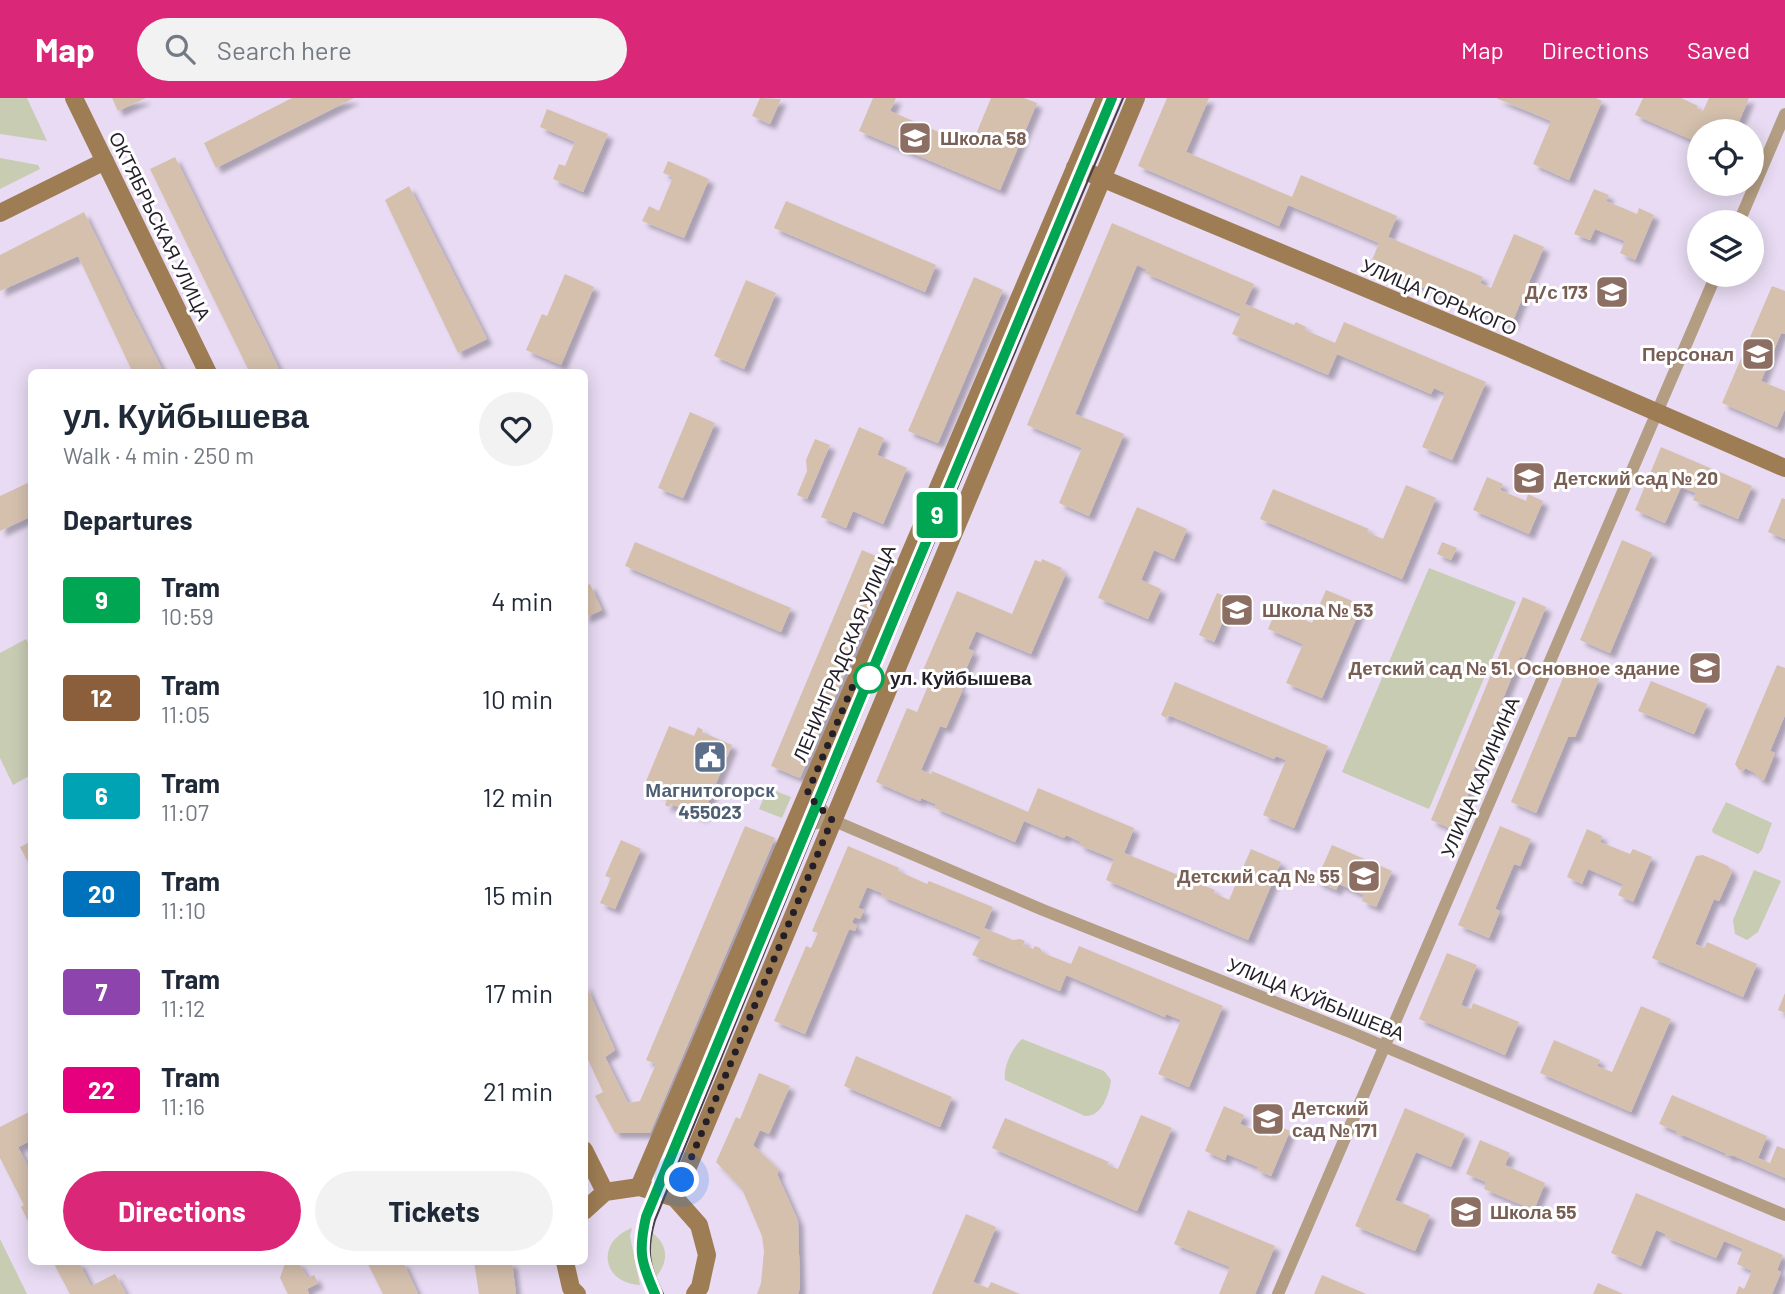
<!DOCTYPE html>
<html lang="en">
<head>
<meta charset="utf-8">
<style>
	:root { --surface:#fff; --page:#f2f2f3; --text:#1f2937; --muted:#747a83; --accent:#db2777 }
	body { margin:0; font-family:Barlow,sans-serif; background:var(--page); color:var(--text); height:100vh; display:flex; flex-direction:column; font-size:26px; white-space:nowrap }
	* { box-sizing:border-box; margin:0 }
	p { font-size:23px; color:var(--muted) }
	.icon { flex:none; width:38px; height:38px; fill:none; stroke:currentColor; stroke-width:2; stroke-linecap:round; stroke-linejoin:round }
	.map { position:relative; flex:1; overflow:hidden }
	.drawer { position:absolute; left:28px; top:271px; width:560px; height:896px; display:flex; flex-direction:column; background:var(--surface); border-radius:10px; box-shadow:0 4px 18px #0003 }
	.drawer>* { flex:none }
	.badge { padding:0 14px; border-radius:5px; font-size:24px; line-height:46px }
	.fabs { position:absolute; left:1687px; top:21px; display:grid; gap:14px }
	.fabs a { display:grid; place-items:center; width:77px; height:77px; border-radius:50%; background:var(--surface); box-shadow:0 4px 18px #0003; font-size:35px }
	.you { position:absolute; width:35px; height:35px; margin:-18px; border:5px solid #fff; border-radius:50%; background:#1a73e8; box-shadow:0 0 0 10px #1a73e833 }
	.map>.badge { position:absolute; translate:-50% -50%; box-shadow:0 0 0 4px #fff }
	h2 { padding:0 35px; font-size:26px; line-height:63px }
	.round { display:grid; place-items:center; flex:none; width:74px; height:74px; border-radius:37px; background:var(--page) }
	.headline { display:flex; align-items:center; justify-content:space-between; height:119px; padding:0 35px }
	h1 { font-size:33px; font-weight:700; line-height:52px }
	.button { display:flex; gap:14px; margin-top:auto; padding:14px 35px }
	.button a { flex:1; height:80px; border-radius:42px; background:var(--accent); color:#fff; font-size:28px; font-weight:700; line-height:80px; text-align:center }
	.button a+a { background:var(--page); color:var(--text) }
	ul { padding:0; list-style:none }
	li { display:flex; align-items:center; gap:21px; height:98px; padding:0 35px }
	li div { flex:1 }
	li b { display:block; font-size:26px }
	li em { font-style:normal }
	li .badge { min-width:77px; font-weight:700; text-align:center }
	header { display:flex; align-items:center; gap:42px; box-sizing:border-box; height:98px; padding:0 35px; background:var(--accent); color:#fff }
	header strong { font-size:33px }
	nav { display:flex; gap:38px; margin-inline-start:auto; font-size:24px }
	.search { width:490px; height:63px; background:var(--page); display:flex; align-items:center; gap:18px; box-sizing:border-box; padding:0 24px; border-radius:38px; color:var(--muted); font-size:26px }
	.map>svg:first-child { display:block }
</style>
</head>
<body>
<header>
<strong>Map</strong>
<div class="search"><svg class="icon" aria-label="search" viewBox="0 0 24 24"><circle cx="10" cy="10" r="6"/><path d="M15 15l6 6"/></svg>Search here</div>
<nav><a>Map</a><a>Directions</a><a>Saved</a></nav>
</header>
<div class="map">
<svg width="1785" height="1196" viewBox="0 0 1785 1196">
	<defs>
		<filter id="shadow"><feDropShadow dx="5.5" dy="5.5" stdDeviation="2" flood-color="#0004"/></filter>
	</defs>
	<rect width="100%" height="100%" fill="#e8dbf3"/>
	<!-- green -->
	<path fill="#c8ccb3" d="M0,0H27L47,43L0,36Z
		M0,60L38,67L40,71L0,91Z
		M1429,470L1516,504L1429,711L1342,674Z
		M26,541L32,552L31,677L13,687L0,660V555Z
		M768,690L791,699L782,720L759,711Z
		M1726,704L1772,725L1762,752L1758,756L1713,735L1712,732Z
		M1754,772L1781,783L1758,834L1747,842L1735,836L1733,822Z
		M1022,941L1104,973L1111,982C1109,996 1102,1019 1085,1018L1005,982C1003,969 1012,950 1022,941Z
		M632,1130L630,1138L640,1187C601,1185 596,1143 632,1130Z
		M644,1130C669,1142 672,1164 652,1183C647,1167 636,1146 644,1130Z
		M0,1141L27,1196H0Z"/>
	<!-- building -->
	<path fill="#d5c0ae" filter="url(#shadow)" d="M112,0H146L118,13Z
		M292,0H354L216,70L204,45Z
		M760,0L781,1L770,26L752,18Z
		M873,0H896L890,13L971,48L991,0H1024L1037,5L1000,92L859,33Z
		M1167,0H1209L1186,54L1292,99L1301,77L1397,118L1388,139L1483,179L1480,185L1491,190L1514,136L1544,149L1511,227L1370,167L1379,145L1337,127L1288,107L1279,128L1138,68Z
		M1496,0H1596L1602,3L1569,82L1533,66L1551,23Z
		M1643,0H1681L1698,8L1697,10L1703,13L1709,0H1749L1735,33H1699V45L1635,17Z
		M547,11L608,36L583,94L553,81L559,66L565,68L575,44L540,29Z
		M175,59L281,275H250L150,71Z
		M668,63L709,81L684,140L642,123L649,108L659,113L673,79L663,75Z
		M409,88L487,241L458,255L385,102Z
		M1594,91L1609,97L1606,103L1637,116L1639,110L1654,117L1635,162L1620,155L1625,143L1595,131L1590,142L1574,136Z
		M786,103L936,167L925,194L774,130Z
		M84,114L130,208L164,275H133L78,158L0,193V157Z
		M1112,125L1254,186L1245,206L1294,227L1296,224L1306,229L1305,232L1335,245L1344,224L1486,284L1452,362L1422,349L1445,295L1434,290L1431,296L1337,256L1328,277L1232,236L1241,216L1145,175L1147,172L1137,167L1075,316L1124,336L1089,418L1059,405L1082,350L1027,327Z
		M565,176L594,189L561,267L526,252L542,216L547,218Z
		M974,179L1003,192L938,345L908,333Z
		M746,182L776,195L744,271L714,258Z
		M1772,188L1785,193V236L1781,235L1761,283L1785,293V311L1777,329L1722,305Z
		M690,314L715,325L683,400L658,390Z
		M859,329L884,340L877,357L907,370L883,426L853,413L846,430L821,419Z
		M815,341L830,347L807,401L797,397L807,373L806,362Z
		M1661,349L1752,388L1738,421L1693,402L1696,395L1681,389L1665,425L1635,412Z
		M1487,379L1503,386L1500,392L1526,403L1528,396L1543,403L1529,436L1473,412Z
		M32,383V418L0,433V398Z
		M1406,387L1436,400L1402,481L1260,421L1273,391L1369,431L1367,434L1383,441Z
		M1782,400L1785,401V441L1768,434Z
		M1137,409L1187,431L1174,461L1154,452L1141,482L1161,491L1148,521L1098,500Z
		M1622,442L1652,455L1610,555L1580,542Z
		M635,444L791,510L781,534L625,468Z
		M1442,444L1457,450L1451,462L1437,456Z
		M862,452L892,465L800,680L771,668Z
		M1042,461L1062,470L1060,473L1066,475L1031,556L976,533L968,551L974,553L958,589L963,591L946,630L940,628L921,672L931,676L932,673L1028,714L1038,690L1134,730L1124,755L1215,792L1214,795L1229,802L1251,751L1281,764L1248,842L1106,782L1114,761L1079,747L1081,744L1066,737L1064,740L1024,723L1015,744L935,710L936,706L921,700L920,703L876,684L907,610L917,614L931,581L921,577L957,493L1012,516L1035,462L1041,464Z
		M590,486L602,512L584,520V489Z
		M1326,492L1362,507L1322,600L1286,585L1303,546L1268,531L1277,510L1312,525Z
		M1217,495L1232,501L1214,544L1199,537Z
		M1523,499L1546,509L1524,561L1520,559L1468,686L1472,687L1454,732L1431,722Z
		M1777,567L1785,570V617L1770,653L1775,655L1764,682L1758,680L1755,675L1745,670L1743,673L1739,672L1735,666Z
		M1568,568L1599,581L1575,639H1568L1536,715L1511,704Z
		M1651,583L1707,606L1694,636L1638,613Z
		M1175,584L1328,648L1294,730L1263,717L1286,662L1276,658L1274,661L1168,617L1166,620L1161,617Z
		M669,628L694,638L698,629L703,632L702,634L732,647L702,719L671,706L669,709L665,707L668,698L644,688Z
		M745,728L775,740L650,1035H615L595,998L603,994L584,953V883L615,952L605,959L628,1005L640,1003L656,966L646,962Z
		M1500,728L1531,741L1520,768L1514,766L1495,811L1500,813L1489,840L1458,827Z
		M1587,731L1602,738L1600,744L1630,756L1633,751L1652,759L1633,804L1618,797L1623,786L1588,771L1582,786L1567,779Z
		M621,742L641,751L615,811L600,805L611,780L605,778Z
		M32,743V771L20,749Z
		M1332,747L1392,773L1376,809L1362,803L1364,797L1339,786L1336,792L1316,783Z
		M848,748L899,770L898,773L927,786L929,783L993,809L984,830L1013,842L1020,841L1025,843L1023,847L1033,851L1035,848L1040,850L1043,855L1071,866L1079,848L1223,908L1189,989L1158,976L1181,922L1166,916L1165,919L1066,877L1060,893L972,857L981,839L881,798L882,795L867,789L858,810L864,812L860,821L854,819L852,825L857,827L855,833L849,831L805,936L774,923L806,848L811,850L818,835L812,833Z
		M1703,757L1728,768L1732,774L1719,803L1714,801L1695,846L1704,850L1707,844L1757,866L1743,899L1652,860L1696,758Z
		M1447,855L1477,867L1461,907L1471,911L1473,905L1519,924L1505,957L1419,921Z
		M1785,895V915L1778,912Z
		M1641,908L1671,921L1631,1014L1540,975L1554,942L1600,962L1597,968L1612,974Z
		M856,958L952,999L940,1029L844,988Z
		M759,975L790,988L769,1036L760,1032L753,1047L779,1072L777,1076L798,1123L800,1190L798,1196H757L761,1185L764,1153L762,1138L742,1091L716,1064L736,1019L740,1021Z
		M1672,997L1767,1038L1758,1060L1770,1065L1777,1048L1785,1051V1080L1734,1058H1727L1725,1055L1685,1038L1678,1037L1676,1033L1659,1026Z
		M1224,1008L1244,1017L1240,1026L1271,1039L1276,1027L1290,1033L1271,1078L1257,1072L1258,1069L1227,1056L1225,1062L1205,1053Z
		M1405,1010L1465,1036L1451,1069L1416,1054L1395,1102L1430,1117L1415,1153L1355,1128Z
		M29,1014L32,1020V1042L18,1049L32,1076V1131L21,1109L24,1107L0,1060V1029Z
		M1141,1017L1172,1030L1137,1113L992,1050L1005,1020L1109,1064L1107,1067L1118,1071Z
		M1480,1042L1510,1055L1505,1067L1545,1085L1534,1112L1484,1091L1486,1084L1466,1076Z
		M1636,1095L1783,1157L1777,1172L1781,1174L1772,1196H1736L1739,1188L1744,1191L1752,1173L1737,1166L1743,1151L1724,1143L1716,1160L1665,1139L1666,1136L1656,1132L1641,1168L1611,1155Z
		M1188,1112L1275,1148L1255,1196H1219L1230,1169L1174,1146Z
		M966,1116L996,1129L973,1184L988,1190L991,1184L1020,1196H932Z
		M53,1164H79L91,1188L115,1176L126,1196H70Z
		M289,1164H298L308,1180L314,1177L318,1185L307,1191L309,1196H288L280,1180L285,1165Z
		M367,1164H403L418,1196H383Z
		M474,1164H512L516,1196H479Z
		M1322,1177L1366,1196H1314Z
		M1598,1185L1623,1196H1593Z"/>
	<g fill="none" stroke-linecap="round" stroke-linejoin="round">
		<!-- street -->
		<path stroke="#b49e83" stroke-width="12" d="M1739,124L1785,16
			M807,696L832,722L1043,812L1350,934L1785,1117
			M792,730L832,722
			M1278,1196L1716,177"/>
		<!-- secondary -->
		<path stroke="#9e7d54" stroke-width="18" d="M74,0L208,275
			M1075,69L1509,250L1785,370
			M0,115L105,63
			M584,1052L605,1094
			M639,1089L1105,0
			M675,1100L1136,0
			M584,1113L605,1094L639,1089L675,1100L699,1127L707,1157L700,1189L695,1196
			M565,1164L571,1190L577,1196"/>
		<!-- tram -->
		<path stroke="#47404c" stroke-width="2" d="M663,1196C649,1168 646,1153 655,1122L875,583L1123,0"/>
	</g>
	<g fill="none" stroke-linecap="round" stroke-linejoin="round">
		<defs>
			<path id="line" d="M655,1196C641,1164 638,1154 646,1119L857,609L1112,0"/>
		</defs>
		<!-- line casing -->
		<use href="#line" stroke="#fff" stroke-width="16"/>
		<!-- line -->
		<use href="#line" stroke="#00a651" stroke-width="10"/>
		<!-- walk -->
		<path stroke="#231e27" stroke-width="7" stroke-dasharray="0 12.6" d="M682,1082L832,722L807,696L860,571L869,580"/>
	</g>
	<!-- icons -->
	<defs>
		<symbol id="school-square" viewBox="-11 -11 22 22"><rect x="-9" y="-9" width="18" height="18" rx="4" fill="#8d6e63" stroke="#fff"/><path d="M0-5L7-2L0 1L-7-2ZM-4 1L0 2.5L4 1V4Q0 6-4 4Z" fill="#fff"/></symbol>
		<symbol id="university-square" viewBox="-11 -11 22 22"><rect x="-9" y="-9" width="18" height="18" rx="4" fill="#8d6e63" stroke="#fff"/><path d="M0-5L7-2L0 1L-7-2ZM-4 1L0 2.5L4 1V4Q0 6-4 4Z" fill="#fff"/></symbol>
		<symbol id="civic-square" viewBox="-11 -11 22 22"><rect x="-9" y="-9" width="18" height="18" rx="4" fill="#5c6f8a" stroke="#fff"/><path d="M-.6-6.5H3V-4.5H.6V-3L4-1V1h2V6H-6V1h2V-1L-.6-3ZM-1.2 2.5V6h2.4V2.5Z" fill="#fff"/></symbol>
	</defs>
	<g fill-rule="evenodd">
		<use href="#school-square" x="896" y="21" width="38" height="38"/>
		<use href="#school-square" x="1593" y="175" width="38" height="38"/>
		<use href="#university-square" x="1739" y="237" width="38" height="38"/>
		<use href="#school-square" x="1510" y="361" width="38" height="38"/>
		<use href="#school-square" x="1218" y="493" width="38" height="38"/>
		<use href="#school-square" x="1686" y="551" width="38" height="38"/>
		<use href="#civic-square" x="691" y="640" width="38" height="38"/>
		<use href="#school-square" x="1345" y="759" width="38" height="38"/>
		<use href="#school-square" x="1249" y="1002" width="38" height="38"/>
		<use href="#school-square" x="1447" y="1095" width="38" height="38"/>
	</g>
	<!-- markers -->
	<circle fill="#fff" stroke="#00a651" stroke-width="3.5" cx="869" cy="580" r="14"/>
	<g text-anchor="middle" stroke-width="6" stroke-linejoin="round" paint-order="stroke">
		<!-- education labels -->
		<g font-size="19" font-weight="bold" fill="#785e54" stroke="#fff" text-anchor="start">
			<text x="940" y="47">Школа 58</text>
			<text x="1588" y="201" text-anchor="end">Д/с 173</text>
			<text x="1734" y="263" text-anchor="end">Персонал</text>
			<text x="1554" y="387">Детский сад № 20</text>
			<text x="1262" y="519">Школа № 53</text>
			<text x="1680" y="577" text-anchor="end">Детский сад № 51. Основное здание</text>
			<text x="1340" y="785" text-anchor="end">Детский сад № 55</text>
			<text x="1292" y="1017">Детский<tspan x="1292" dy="22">сад № 171</tspan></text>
			<text x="1490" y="1121">Школа 55</text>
		</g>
		<!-- street labels -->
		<g font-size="19" fill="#231e27" stroke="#fff">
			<text transform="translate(160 128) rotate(64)" y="7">ОКТЯБРЬСКАЯ УЛИЦА</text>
			<text transform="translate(1439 199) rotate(23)" y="7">УЛИЦА ГОРЬКОГО</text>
			<text transform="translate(844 555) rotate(-67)" y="7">ЛЕНИНГРАДСКАЯ УЛИЦА</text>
			<text transform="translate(1480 679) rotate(-67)" y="7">УЛИЦА КАЛИНИНА</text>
			<text transform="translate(1316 901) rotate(22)" y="7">УЛИЦА КУЙБЫШЕВА</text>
		</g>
		<!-- stop labels -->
		<g font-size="19" font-weight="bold" fill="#231e27" stroke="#fff" text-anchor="start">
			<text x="890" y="587">ул. Куйбышева</text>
		</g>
		<!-- service labels -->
		<g font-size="19" font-weight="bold" fill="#4e5e75" stroke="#fff">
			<text x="710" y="699">Магнитогорск<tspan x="710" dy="22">455023</tspan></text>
		</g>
	</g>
</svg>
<div class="fabs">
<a><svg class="icon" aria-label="locate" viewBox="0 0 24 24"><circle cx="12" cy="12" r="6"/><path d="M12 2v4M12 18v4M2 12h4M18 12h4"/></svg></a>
<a><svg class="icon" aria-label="layers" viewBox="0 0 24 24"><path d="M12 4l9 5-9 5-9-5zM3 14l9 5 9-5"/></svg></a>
</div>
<div class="you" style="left:682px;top:1082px"></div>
<b class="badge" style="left:937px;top:417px;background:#00a651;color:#fff">9</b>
<section class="drawer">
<div class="headline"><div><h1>ул. Куйбышева</h1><p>Walk · 4 min · 250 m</p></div><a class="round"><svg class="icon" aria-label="heart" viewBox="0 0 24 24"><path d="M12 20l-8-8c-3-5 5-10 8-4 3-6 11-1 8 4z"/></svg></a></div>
<h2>Departures</h2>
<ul>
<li><span class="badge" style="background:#00a651;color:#fff">9</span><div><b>Tram</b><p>10:59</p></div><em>4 min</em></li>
<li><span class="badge" style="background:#8b5e3c;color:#fff">12</span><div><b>Tram</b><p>11:05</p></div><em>10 min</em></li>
<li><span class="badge" style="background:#00a3b4;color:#fff">6</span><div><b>Tram</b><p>11:07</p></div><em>12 min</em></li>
<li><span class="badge" style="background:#0072bc;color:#fff">20</span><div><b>Tram</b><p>11:10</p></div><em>15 min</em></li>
<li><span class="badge" style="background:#8e44ad;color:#fff">7</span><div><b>Tram</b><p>11:12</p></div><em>17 min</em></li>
<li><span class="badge" style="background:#e6007e;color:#fff">22</span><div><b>Tram</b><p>11:16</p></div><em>21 min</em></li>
</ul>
<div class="button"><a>Directions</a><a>Tickets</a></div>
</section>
</div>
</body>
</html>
